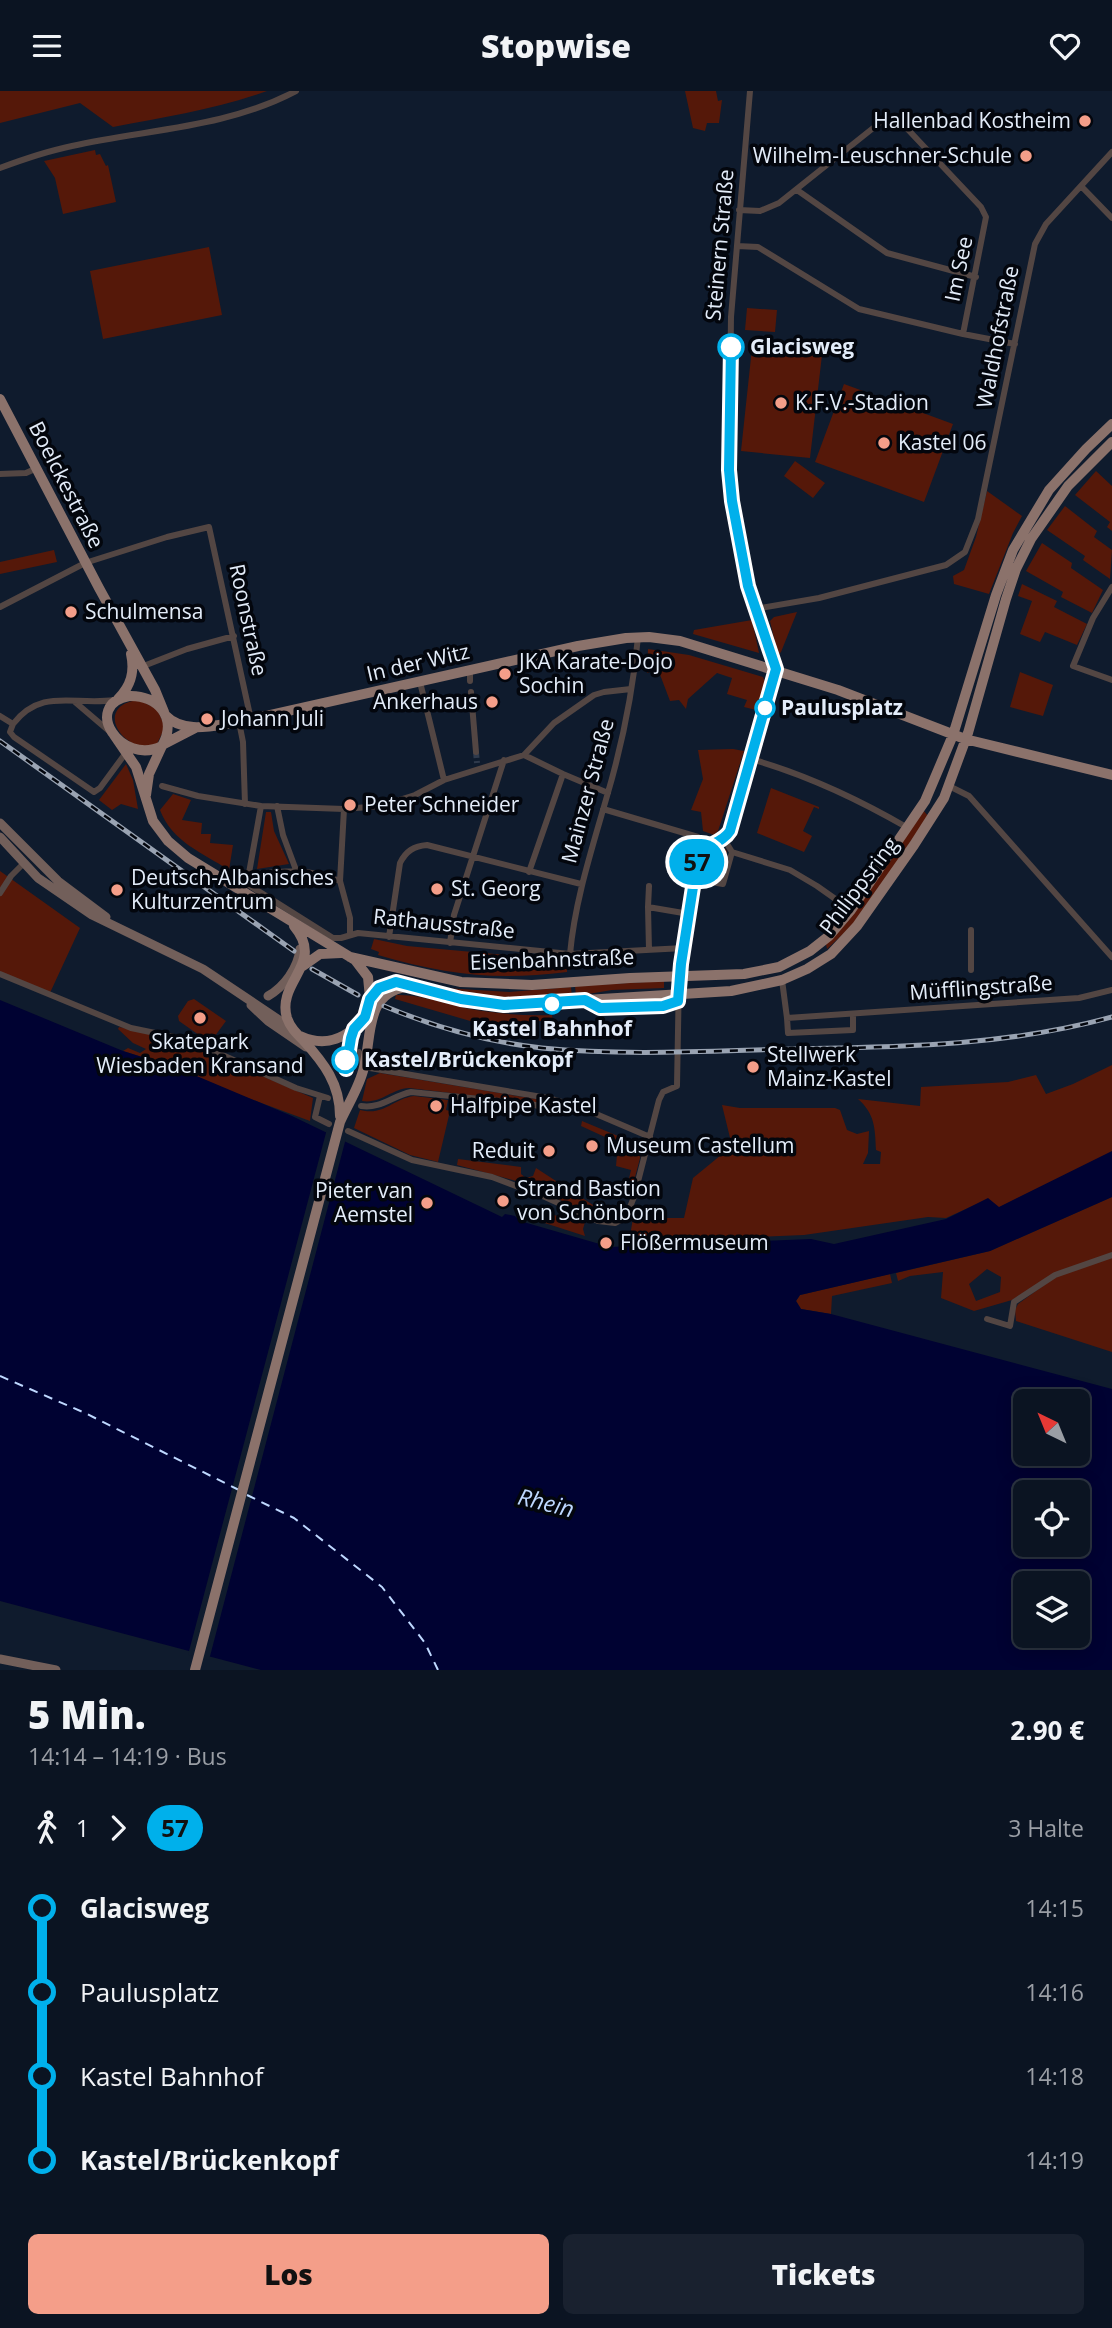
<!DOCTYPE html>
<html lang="de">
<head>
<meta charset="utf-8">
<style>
	:root { --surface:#0b1422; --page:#19212f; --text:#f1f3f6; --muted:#9a9ea5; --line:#2b3340; --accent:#f49e89 }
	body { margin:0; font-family:"Open Sans",sans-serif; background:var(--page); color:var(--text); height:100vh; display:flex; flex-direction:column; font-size:26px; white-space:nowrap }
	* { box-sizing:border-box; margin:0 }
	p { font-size:23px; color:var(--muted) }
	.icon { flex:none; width:38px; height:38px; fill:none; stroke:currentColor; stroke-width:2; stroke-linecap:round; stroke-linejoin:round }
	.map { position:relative; height:1579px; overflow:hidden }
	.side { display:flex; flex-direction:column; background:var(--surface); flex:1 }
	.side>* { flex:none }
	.badge { padding:0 14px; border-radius:23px; font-size:24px; line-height:46px }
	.needle { width:46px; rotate:317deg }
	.controls { position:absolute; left:1013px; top:1298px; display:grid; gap:14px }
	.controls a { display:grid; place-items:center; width:77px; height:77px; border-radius:10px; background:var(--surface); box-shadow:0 4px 18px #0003,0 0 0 2px var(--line); font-size:35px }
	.map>.badge { position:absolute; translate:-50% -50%; box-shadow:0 0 0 4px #fff }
	.legs { display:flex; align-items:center; gap:10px; height:77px; padding:0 28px; font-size:23px }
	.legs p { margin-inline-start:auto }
	.headline { display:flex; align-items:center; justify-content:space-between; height:119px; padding:0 28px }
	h1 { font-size:38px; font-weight:800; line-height:52px }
	.button { display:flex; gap:14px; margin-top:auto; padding:14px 28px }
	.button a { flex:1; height:80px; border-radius:10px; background:var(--accent); color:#111; font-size:28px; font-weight:800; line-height:80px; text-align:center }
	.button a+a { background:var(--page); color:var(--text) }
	ul { padding:0 28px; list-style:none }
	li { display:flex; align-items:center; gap:24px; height:84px; font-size:26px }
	li i { display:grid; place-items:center; width:10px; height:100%; margin:0 9px; background:currentColor }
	li i::after { content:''; width:18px; height:18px; margin:-9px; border:5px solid; border-radius:50%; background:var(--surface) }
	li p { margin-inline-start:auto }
	li:first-child i { background:linear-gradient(#0000 50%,currentColor 0) }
	li:last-child i { background:linear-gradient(currentColor 50%,#0000 0) }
	header { display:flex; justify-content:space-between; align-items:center; height:91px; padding:0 28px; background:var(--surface); font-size:32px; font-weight:800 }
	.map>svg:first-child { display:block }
</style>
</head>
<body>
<header><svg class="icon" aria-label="menu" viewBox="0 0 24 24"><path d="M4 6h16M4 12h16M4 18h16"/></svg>Stopwise<svg class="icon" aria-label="heart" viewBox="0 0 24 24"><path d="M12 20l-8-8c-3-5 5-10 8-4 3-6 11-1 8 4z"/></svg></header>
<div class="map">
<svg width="1112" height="1579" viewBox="0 0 1112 1579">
	<rect width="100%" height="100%" fill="#0f1b2d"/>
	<!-- green -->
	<path fill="#551809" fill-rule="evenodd" d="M0,0H267C217,18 165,26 113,36L80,12L0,32Z
		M685,0H716L718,10L722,9L719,32H707L705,40L693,37Z
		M95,59L96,64L100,63L106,75L108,74L116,111L63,123L55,87L44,70Z
		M209,156L222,224L103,248L90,180Z
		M747,217L777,219L775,241L745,239Z
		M752,257L822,264L810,367L741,360Z
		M844,293L953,333L924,411L815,371Z
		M795,370L825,392L813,407L784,385Z
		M1096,380L1112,395V440L1107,436L1110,431L1075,404Z
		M987,400L1022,425L1013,442L989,503L954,493L953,485L964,479L976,446Z
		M1065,415L1097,440L1094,446L1112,459L1110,488L1083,469L1085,465L1047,439Z
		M1042,452L1072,472L1071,477L1103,499L1092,522L1061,506L1063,501L1026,480Z
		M54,459L57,471L0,483V471Z
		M1022,493L1057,510L1054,516L1087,533L1077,554L1045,541L1040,551L1020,543L1032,510L1018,505Z
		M797,521L781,561L778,564L770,530L774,526Z
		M752,529L759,562L693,543L694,539Z
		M648,558L689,564L763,586L765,591L756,619L744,616L747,609L727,603L732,587L717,582L688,608L686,618L679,609L670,610L659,581L655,579L647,582Z
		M1020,581L1053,594L1043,625L1010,616Z
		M139,609L157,618L165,636L157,653C151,654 145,656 140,655C114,648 100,613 139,609Z
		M733,658L744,660L718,740L714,744L703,740L701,721L691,719L703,688L698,659Z
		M126,673L133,689L138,718L121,713L112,719L99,709Z
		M771,697L819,716V718L814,716L803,740L812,745L804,761L757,742Z
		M173,703L191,709L182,729L202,732L201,743H211L210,752L233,754L229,779C203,762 172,751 160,719Z
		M924,720L928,725L856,831L827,858L826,853Z
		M266,721H271L274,740L289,773L257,778Z
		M726,758L727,761L718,789L699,786L703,766L709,760Z
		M0,780L80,837L49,904L0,882Z
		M374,848L407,855L506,864V872L567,876V881C496,890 447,884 378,864L379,861L371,858Z
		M664,890V897L612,899L576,905L575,895Z
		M571,896L572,906L541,910L493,909L444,900V897L509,901Z
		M396,904C423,903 450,915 476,919C502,923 527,925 552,924L553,930H535L534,940L507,939L486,934V932L478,930L477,932L395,908Z
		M194,908L226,930L212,949H206L179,930L178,925L188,910Z
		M119,936L174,947L313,1007L310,1030L234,1002L180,978L123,960L128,957L140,962L146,958L133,952L118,938Z
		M1112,974V1061L998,1117L988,1108L946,1127L928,1126L804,1144L629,1151L633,1127H684L693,1087L732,1055L722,1014L740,1017H835L840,1019L847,1039L857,1043L869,1040L868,1062L863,1073H880L881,1061L876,1059C875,1037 875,1023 858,1008L920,1015L921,996L1008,991L1036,984L1046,1003L1073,993Z
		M380,982L553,1011L560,1015L558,1017L535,1012L409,997C391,998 381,1013 362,1010L367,988Z
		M414,1005L448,1009L446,1019L450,1020L438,1071L410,1064L354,1037L360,1019C385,1025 392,1008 414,1005Z
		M582,1030L630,1050L628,1054L636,1058L638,1053L643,1056L631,1101L626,1100L631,1079L616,1075L618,1052L581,1035Z
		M458,1068L521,1076V1083L526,1087L533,1085L536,1077L593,1114L589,1122L520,1091L457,1074Z
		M1112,1106V1164L1055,1184L1012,1209L974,1220L941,1207L943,1181L910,1185L898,1190L896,1182L990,1160ZM987,1178L1001,1186L1000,1201L976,1210L969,1193Z
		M541,1118L559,1126L567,1122L585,1131L583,1138L585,1145L523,1125L525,1121Z
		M1112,1166V1261L1016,1230L1015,1219L1018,1213L1058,1184Z
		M890,1183L892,1192L832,1205L831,1223L801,1218L796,1210L800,1204Z"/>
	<!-- water -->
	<path fill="#000232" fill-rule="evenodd" d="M0,909L123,960L180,978L292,1025L502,1126L505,1123L515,1125L520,1130L610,1156L811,1148L834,1153L946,1128L988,1107L999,1116L1112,1060V1106L990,1160L800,1204L796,1210L801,1218L831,1223L1112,1298V1579H261L0,1510ZM1026,1311H1078V1363H1026ZM1026,1402H1078V1454H1026ZM1026,1493H1078V1545H1026Z"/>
	<!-- pier -->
	<path fill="#0f1b2d" d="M327,1038L346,1047L209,1569L188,1564Z"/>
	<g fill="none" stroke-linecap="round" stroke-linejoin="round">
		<!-- ferry -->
		<path stroke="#bed8ff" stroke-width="2" stroke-dasharray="9 7" stroke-linecap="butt" d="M0,1285L85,1322L239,1399
			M247,1404L294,1427L382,1496L425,1552L438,1579"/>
		<!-- minor-tunnel -->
		<path stroke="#2f3a4c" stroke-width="6" stroke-dasharray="6 3" stroke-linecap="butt" d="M476,661L477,672"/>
		<!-- minor -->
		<path stroke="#534643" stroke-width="6" d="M0,77C24,68 48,60 72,55C148,38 226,37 296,0
			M1081,95L1112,127
			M797,99L887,162L976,186
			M739,119L760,120L779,112L882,30L889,26L898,28L981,116L986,126L963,243
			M737,155L758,156L859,218L963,243L1015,253
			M0,383L26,382L37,377
			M1112,496L1093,527L1073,575L1112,589
			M0,516L85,472L167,446L209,436L251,629
			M755,518L819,507L946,474L965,461L978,428L1035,153L1046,133L1112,61
			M141,576L187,558L234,545
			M470,580V590
			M420,591L444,689
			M471,601L476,661
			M75,611L109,640
			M0,625L13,633
			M239,631L243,651L245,713
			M13,633L10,641L14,646L94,701L100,697L125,663
			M13,633C42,596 74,615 114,609
			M524,664L563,683L608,702
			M751,668C807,684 858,708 908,737
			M162,695L198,705L261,715L344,718L380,715L415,704L444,689L524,664L554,632L594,604L604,601L631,598
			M949,695L969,705L1112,866
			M261,715L247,793L333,847H341L358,842L570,863L684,857
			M277,715L283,744L296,779
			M603,718L698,746L706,756
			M724,748L730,740L776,578L745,485L731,410L729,379L731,226L750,0
			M724,748L732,761L790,779L817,795L851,819
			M529,781L563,683
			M248,784C284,780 304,776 340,790L350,827V843
			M694,788L723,793L732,761
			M340,790L344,718
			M0,802L11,785L24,772
			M648,816L649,795
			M389,846L400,772C406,760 414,755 427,754L581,793
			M450,852L454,824L504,669
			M649,859L648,816L689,823
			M570,863C575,809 592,758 607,705C622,654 633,600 638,546
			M971,879V839
			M0,883L131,937L189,949L296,997L328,1007
			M782,889L787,927L1079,907L1112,899
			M787,927L788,942L853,939V924
			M359,961L364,976L548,1007L582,1017L650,1046
			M320,1005L315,1026L329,1033
			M361,1015C381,1018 392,1005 411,1001L531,1013L557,1020L563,1018L567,1012
			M348,1040L412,1069L492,1086L545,1106L598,1130L615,1132L626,1126L634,1106L659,1009L663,1001L677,995L679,885L698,764L706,756L724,748
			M987,1228L1010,1235L1014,1211L1055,1184L1112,1164"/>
		<!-- secondary -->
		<path stroke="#725f5a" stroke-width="9" d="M0,732L58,790L106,826
			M0,746L38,787L92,824L203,878L291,937
			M268,905C284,896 298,877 300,858
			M251,914L268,930L306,956
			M0,1568L56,1579"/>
		<!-- primary -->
		<path stroke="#8b726b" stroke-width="10" d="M0,308L99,497L155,599L164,621
			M129,605C158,604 178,627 162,655C121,676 81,614 129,605Z
			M118,608C131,595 135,581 131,563
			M165,624C184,644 215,634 239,631L578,555L626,547L649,546L680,550L838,599L965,648L1112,684
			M114,644L136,676L153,730L168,750L188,767L355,869L368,886L370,907
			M164,653L195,637
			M146,704L149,683L162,655
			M294,835C326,873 276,890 287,927C290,936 296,942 303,949C324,972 340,993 340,1025
			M350,866L461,891L532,894L630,887L744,883L779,876L810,860L829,845L851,819L925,710L953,644L996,504L1013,459L1049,399L1086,358L1112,333
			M303,875L320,863L341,862
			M370,908L379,897L395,891L462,908L504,914L731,900L782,889L807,878L831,863L857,835L914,754L944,707L968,642L1006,508L1016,478L1031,448L1068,395L1112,351
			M300,945C326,957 348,947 365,926
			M195,1579L340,1031C348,1013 360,995 364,976C372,945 365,903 405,896"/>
		<defs>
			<path id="rail" d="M0,650L294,860
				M312,878L358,904
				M384,915C434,936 488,951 542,957C625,965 709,960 791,958C900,956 1007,955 1112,926"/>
		</defs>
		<!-- rail casing -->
		<use href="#rail" stroke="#99a3b2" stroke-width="5"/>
		<!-- rail -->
		<use href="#rail" stroke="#03060d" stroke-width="2.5" stroke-dasharray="8" stroke-linecap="butt"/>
	</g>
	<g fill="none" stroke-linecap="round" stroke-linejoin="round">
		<defs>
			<path id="line-1" d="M345,969L346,978L351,947L354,938L365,926L370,908L379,897L396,891L461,908L504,914L585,909L600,917L663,915L678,910L681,873L698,764C706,752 722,753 730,740L776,578L748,495L732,410L729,379L731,256"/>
		</defs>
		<!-- line-1 casing -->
		<use href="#line-1" stroke="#fff" stroke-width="16"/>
		<!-- line-1 -->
		<use href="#line-1" stroke="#00b0eb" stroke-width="10"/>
	</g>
	<!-- markers -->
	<g fill="#f49e89" stroke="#03060d" stroke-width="2.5">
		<circle cx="1085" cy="30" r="7"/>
		<circle cx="1026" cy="65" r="7"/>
		<circle cx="781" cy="312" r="7"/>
		<circle cx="884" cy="352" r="7"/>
		<circle cx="71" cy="521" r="7"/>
		<circle cx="505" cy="583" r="7"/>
		<circle cx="492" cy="611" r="7"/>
		<circle cx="207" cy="628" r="7"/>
		<circle cx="350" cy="714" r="7"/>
		<circle cx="437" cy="798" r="7"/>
		<circle cx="117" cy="799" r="7"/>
		<circle cx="200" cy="927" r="7"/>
		<circle cx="753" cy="976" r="7"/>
		<circle cx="436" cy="1015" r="7"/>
		<circle cx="592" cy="1055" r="7"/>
		<circle cx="549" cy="1060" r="7"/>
		<circle cx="503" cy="1110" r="7"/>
		<circle cx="427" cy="1112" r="7"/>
		<circle cx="606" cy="1152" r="7"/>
	</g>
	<g fill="#fff" stroke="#00b0eb" stroke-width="3.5">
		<circle cx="731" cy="256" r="12"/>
		<circle cx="765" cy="617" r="9"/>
		<circle cx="552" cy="913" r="9"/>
		<circle cx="345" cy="969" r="12"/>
	</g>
	<g text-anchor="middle" stroke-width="7" stroke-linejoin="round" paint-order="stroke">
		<!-- poi labels -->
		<g font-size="21" fill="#e3ecf9" stroke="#03060d" text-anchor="start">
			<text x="1071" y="37" text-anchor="end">Hallenbad Kostheim</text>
			<text x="1012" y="72" text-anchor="end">Wilhelm-Leuschner-Schule</text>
			<text x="795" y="319">K.F.V.-Stadion</text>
			<text x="898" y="359">Kastel 06</text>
			<text x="85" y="528">Schulmensa</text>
			<text x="519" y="578">JKA Karate-Dojo<tspan x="519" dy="24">Sochin</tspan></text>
			<text x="478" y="618" text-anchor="end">Ankerhaus</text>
			<text x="221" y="635">Johann Juli</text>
			<text x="364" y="721">Peter Schneider</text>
			<text x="131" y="794">Deutsch-Albanisches<tspan x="131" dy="24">Kulturzentrum</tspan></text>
			<text x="451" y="805">St. Georg</text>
			<text x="200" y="958" text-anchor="middle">Skatepark<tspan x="200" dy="24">Wiesbaden Kransand</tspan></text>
			<text x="767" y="971">Stellwerk<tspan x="767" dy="24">Mainz-Kastel</tspan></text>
			<text x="450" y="1022">Halfpipe Kastel</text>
			<text x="606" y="1062">Museum Castellum</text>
			<text x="535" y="1067" text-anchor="end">Reduit</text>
			<text x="517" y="1105">Strand Bastion<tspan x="517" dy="24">von Schönborn</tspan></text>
			<text x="413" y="1107" text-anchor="end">Pieter van<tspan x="413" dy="24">Aemstel</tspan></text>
			<text x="620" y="1159">Flößermuseum</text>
		</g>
		<!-- street labels -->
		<g font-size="21" fill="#e3ecf9" stroke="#03060d">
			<text transform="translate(720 154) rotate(-85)" y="7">Steinern Straße</text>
			<text transform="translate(959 178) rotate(-78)" y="7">Im See</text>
			<text transform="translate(998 246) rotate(-79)" y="7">Waldhofstraße</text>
			<text transform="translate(66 394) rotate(63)" y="7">Boelckestraße</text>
			<text transform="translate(248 529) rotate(78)" y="7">Roonstraße</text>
			<text transform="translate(418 572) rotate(-13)" y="7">In der Witz</text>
			<text transform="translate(588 700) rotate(-75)" y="7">Mainzer Straße</text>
			<text transform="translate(859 795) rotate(-53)" y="7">Philippsring</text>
			<text transform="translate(444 833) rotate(6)" y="7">Rathausstraße</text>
			<text transform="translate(552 869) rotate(-2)" y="7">Eisenbahnstraße</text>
			<text transform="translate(981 897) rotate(-4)" y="7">Müfflingstraße</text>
		</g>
		<!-- stop labels -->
		<g font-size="21" font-weight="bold" fill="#e3ecf9" stroke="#03060d" text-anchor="start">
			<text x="750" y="263">Glacisweg</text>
			<text x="781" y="624">Paulusplatz</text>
			<text x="552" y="945" text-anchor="middle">Kastel Bahnhof</text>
			<text x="364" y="976">Kastel/Brückenkopf</text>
		</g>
		<!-- water labels -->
		<g font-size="23" font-style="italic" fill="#bed8ff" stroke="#03060d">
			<text transform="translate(546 1412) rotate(14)" y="8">Rhein</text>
		</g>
	</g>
</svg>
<div class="controls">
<a><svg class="needle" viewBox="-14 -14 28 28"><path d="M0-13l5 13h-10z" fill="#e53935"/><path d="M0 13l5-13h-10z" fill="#9a9ea5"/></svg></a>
<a><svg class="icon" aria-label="locate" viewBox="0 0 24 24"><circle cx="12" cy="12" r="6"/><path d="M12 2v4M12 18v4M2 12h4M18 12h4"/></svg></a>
<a><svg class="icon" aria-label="layers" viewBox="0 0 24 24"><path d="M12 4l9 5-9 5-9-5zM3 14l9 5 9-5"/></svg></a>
</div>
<b class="badge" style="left:697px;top:771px;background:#00b0eb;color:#111">57</b>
</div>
<section class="side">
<div class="headline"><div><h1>5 Min.</h1><p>14:14 – 14:19 · Bus</p></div><b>2.90 €</b></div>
<div class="legs"><svg class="icon" aria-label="walk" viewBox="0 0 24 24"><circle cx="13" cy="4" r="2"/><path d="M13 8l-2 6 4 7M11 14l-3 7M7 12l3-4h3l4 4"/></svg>1<svg class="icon" aria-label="forward" viewBox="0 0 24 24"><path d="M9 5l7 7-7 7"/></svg><b class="badge" style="background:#00b0eb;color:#111">57</b><p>3 Halte</p></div>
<ul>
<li><i style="color:#00b0eb"></i><b>Glacisweg</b><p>14:15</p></li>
<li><i style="color:#00b0eb"></i><span>Paulusplatz</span><p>14:16</p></li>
<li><i style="color:#00b0eb"></i><span>Kastel Bahnhof</span><p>14:18</p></li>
<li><i style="color:#00b0eb"></i><b>Kastel/Brückenkopf</b><p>14:19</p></li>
</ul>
<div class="button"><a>Los</a><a>Tickets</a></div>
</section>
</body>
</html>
